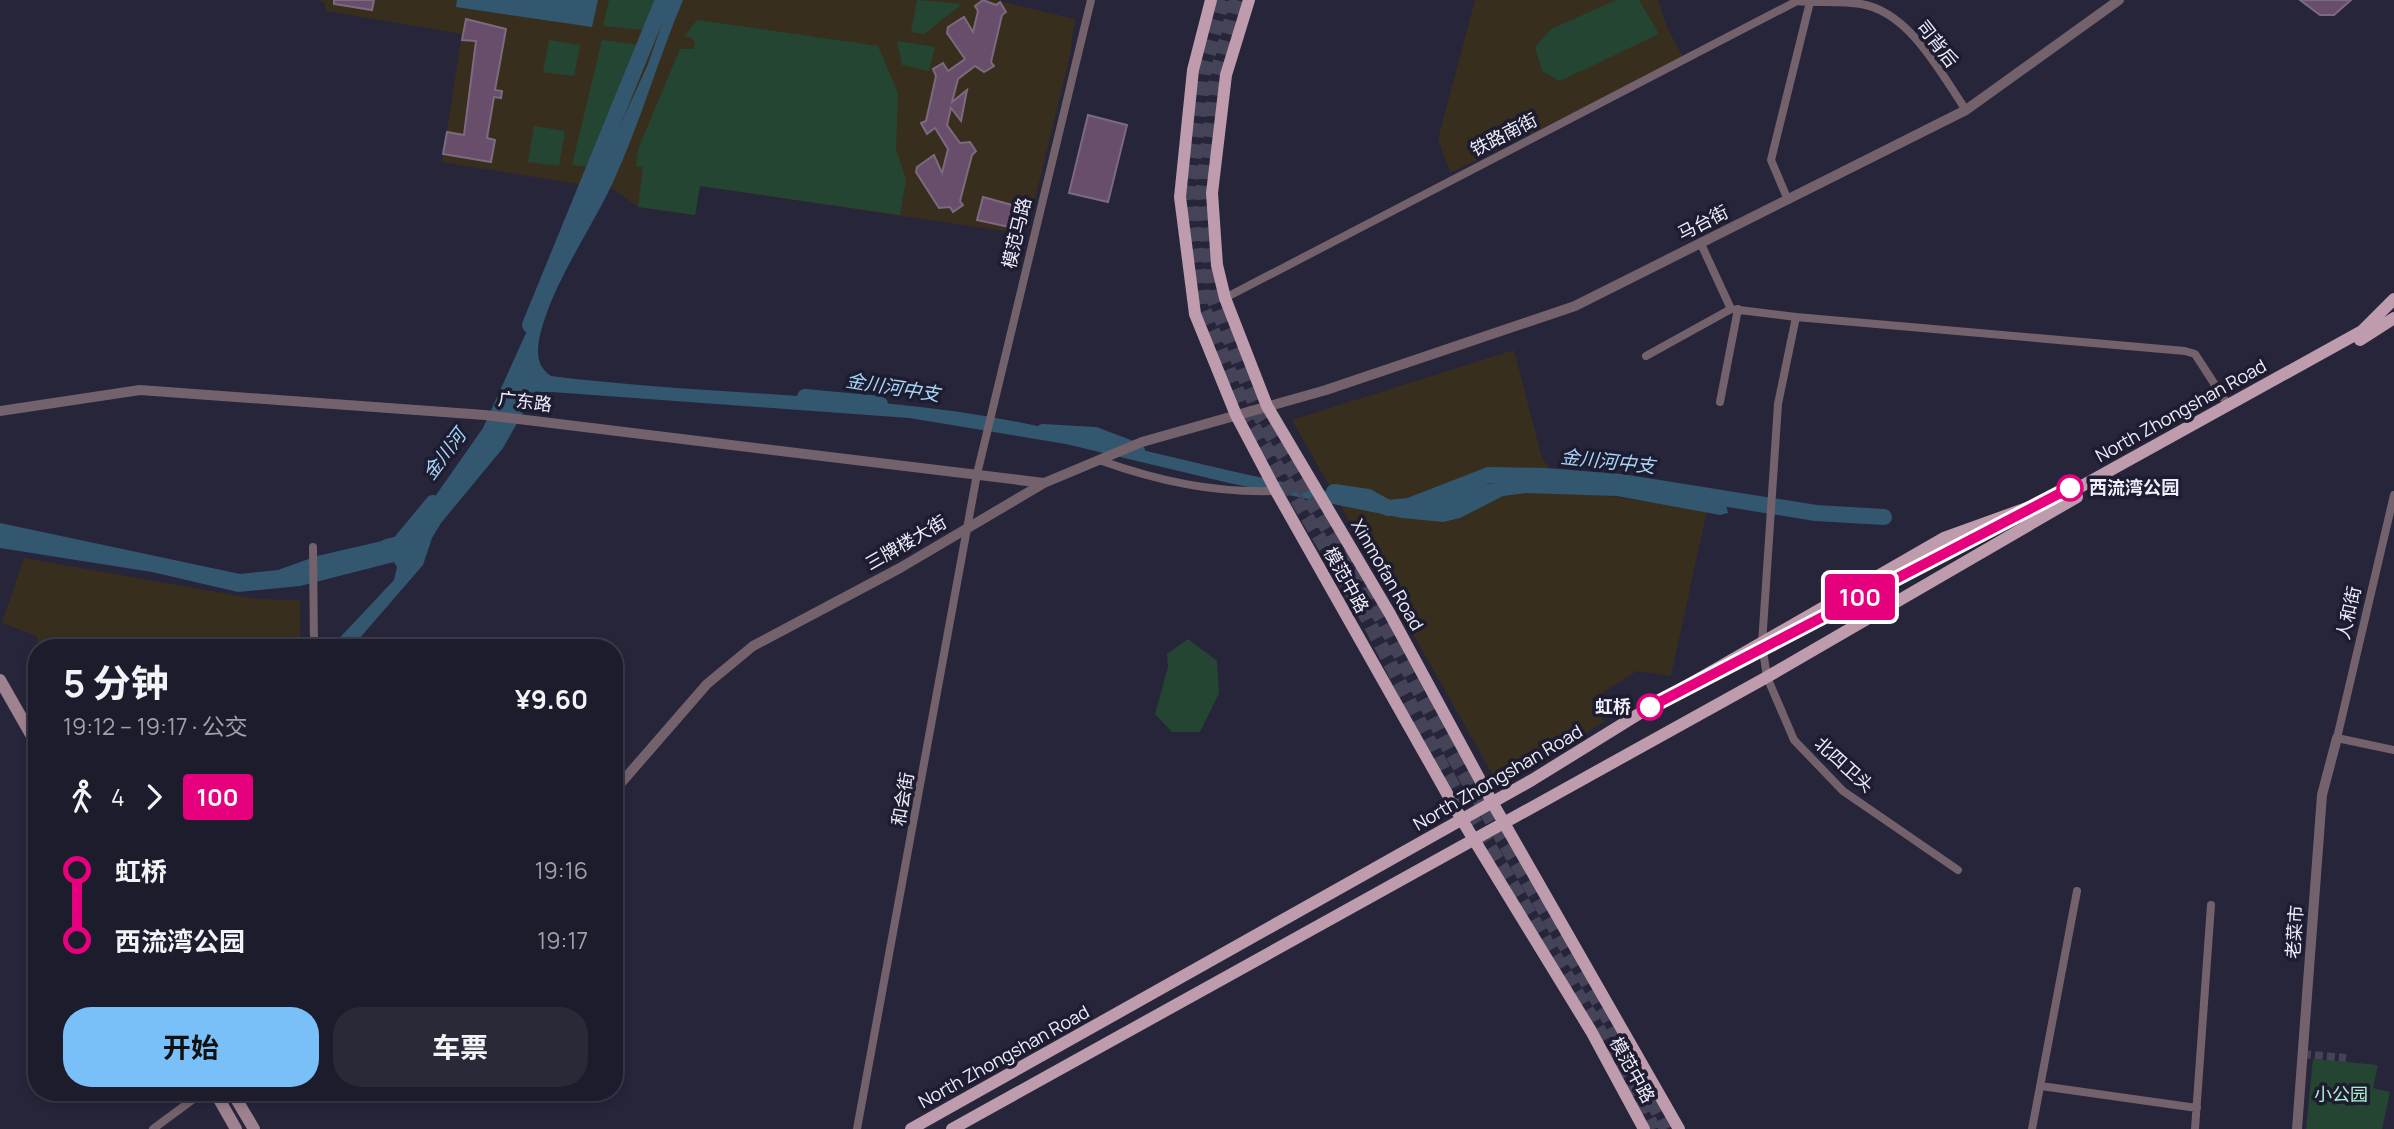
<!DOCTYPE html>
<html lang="zh">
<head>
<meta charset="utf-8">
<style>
	:root { --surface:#1d1c2c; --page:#2a2938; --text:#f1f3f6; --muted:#a0a1a9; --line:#3b3a48; --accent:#79bff8 }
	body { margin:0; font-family:Manrope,"Noto Sans SC",sans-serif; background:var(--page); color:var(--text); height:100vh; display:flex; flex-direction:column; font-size:26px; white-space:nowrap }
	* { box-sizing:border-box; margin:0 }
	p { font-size:23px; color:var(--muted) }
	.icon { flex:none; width:38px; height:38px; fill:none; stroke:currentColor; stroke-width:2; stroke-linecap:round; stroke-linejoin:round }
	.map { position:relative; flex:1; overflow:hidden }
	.panel { position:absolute; left:28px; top:639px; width:595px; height:462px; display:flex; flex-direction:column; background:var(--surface); border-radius:28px; box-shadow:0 4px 10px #0003,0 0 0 2px var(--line) }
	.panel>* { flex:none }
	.badge { padding:0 14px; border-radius:5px; font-size:24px; line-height:46px }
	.map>.badge { position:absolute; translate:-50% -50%; box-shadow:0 0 0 4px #fff }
	.legs { display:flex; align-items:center; gap:10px; height:77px; padding:0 35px; font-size:23px }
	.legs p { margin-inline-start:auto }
	.head { display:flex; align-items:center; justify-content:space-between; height:119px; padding:0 35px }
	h1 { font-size:38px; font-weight:700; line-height:52px }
	.primary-button { display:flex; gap:14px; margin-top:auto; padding:14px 35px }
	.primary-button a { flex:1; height:80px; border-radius:28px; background:var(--accent); color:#111; font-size:28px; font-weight:700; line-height:80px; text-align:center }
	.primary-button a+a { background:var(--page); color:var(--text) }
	ul { padding:0 35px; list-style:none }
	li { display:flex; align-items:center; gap:24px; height:70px; font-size:26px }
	li i { display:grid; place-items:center; width:10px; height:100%; margin:0 9px; background:currentColor }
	li i::after { content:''; width:18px; height:18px; margin:-9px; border:5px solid; border-radius:50%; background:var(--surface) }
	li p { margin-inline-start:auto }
	li:first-child i { background:linear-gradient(#0000 50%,currentColor 0) }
	li:last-child i { background:linear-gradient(currentColor 50%,#0000 0) }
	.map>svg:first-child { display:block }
</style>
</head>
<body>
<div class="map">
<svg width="2394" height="1129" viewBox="0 0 2394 1129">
	<rect width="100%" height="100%" fill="#27253a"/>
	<!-- education -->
	<path fill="#382e1e" d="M315,0H995L1075,19L1069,60L1030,220L1021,217L1017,233L700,186L695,215L638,207L615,190L442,162L462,34L326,11L324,2Z
		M1475,0H1658L1667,27L1684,59L1450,173L1438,139Z
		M1514,350L1542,458L1565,490L1707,510L1671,676L1637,671L1592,699L1604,722L1499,786L1292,420Z
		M24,558L256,599L300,600V637L230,640L229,648L38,647L37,636L2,623Z"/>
	<!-- green -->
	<path fill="#244532" d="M609,0H664L653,31L603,26Z
		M917,0L962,4L924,34L911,32Z
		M1616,0H1639L1659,34L1560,81L1542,71L1535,47L1551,29Z
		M697,20L878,46L898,93L896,149L906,180L900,215L700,186L695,215L638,207L643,167L636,166L638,149L680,49H694L695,43L692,38L685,36Z
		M549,40L580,45L574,76L543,72Z
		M602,40L649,46L593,167L572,165Z
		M897,41L935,47L929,71L902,65Z
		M534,126L565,131L559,166L528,162Z
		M1188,639L1217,661L1219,693L1200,732H1172L1155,714L1168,667L1167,654Z
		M2313,1059L2378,1065L2373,1088L2390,1092L2382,1129H2306Z"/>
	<!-- water -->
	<path fill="#33576f" d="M457,0H598L592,27L456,7Z
		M670,0H683C658,59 641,121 614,180C592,228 559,273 543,324C537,344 533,364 551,376C710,396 871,392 1028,424C1119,443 1210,468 1302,486C1333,492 1365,502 1396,504C1430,506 1462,488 1495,483C1547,475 1676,488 1726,505L1728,513L1720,515L1617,496L1526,493L1503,496L1460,518L1443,522L1402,518L1229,483L1066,444L909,418L552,392L534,393L503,448L441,523L432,538L423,565L352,647H331L394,580L397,567L394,562L300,586L238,592L152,572L0,548V523L240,574L278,570L317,556L408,535L483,428L648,64Z"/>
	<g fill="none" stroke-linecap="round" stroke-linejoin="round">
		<!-- river -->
		<path stroke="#33576f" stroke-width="16" d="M530,325L663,0
			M805,397L880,404
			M1043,432L1095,435L1137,451
			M1334,492L1368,497L1388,508L1409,506L1489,475L1545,476L1621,482L1816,513L1884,517
			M387,547L399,544L433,503"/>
	</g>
	<!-- building -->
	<path fill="#684e6b" stroke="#7c6a7e" stroke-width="2" d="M334,0H374L372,10L334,4Z
		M983,0L996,5L1000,2L1006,12L1002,15L991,62L994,66L984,72L975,66L958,79L952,102L967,90L961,121L951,108L947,125L960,143L970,142L976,151L972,155L960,201L963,205L953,212L950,207L939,208L916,172L917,167L934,155L942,173L948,149L935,128L927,134L921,123L926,121L936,76L933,69L943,63L948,71L965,59L947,33L948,27L964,17L973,32L978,11L975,6Z
		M2300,0H2351L2334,15H2320Z
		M466,19L506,29L495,90L502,91L501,98L494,97L487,138L495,140L491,162L443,154L447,132L464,135L476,41L462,40Z
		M1088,115L1127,125L1108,202L1069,193Z
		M983,197L1023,208L1018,229L977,220Z"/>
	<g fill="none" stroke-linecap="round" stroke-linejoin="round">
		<!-- minor-tunnel -->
		<path stroke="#454357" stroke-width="8" stroke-dasharray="8 4" stroke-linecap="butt" d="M2303,1054L2346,1058"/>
		<!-- trunk-tunnel -->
		<path stroke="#454357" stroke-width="14" stroke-dasharray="14 7" stroke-linecap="butt" d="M1223,0L1205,69L1190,193L1204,309L1249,419L1367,618L1444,770L1636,1092L1654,1129
			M1236,0L1216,76L1202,194L1214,301L1260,417L1383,622L1449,749L1629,1054L1666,1129"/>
		<!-- minor -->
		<path stroke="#73626b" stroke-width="8" d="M1796,1C1817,3 1840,1 1861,4C1910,12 1941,74 1966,110
			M1788,200L1771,160L1810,2
			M1701,244L1731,309L1796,317
			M1225,298L1799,0
			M1646,356L1731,309
			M1720,402L1738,309
			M1099,460C1158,481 1213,493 1276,491
			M2394,495L2337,738L2394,750
			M313,547L314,648
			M1958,870L1843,791L1794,740L1767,677L1762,644L1778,404L1796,317L2185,351L2195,354L2228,405
			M2041,1086L2197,1108
			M153,1129L203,1092
			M857,1129L977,474L1091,0
			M2032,1129L2077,891
			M2195,1129L2211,905"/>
		<!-- tertiary -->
		<path stroke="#73626b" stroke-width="10" d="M0,411L140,390L485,415L1044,483
			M614,791L707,684L753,646L900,568L1044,483L1142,442L1326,390L1575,306L1966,110L2119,0
			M2297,1129L2322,795L2337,738"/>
		<!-- secondary -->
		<path stroke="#9e8290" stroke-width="12" d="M0,680L37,745
			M215,1092L236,1129
			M232,1092L254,1129"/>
		<!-- primary -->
		<path stroke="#be9bad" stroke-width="12" d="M1211,0L1193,70L1180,197L1195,314L1236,415L1276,491L1462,820L1591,1031L1644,1129
			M1249,0L1226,75L1212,193L1217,265L1225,298L1267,406L1390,614L1492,802L1679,1129
			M2360,340L2394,318
			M911,1129L1532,780L1650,707L1944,538L2071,492L2362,331L2394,299
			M952,1129L1767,677L2077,497"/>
	</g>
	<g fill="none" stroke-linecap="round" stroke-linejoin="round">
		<defs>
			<path id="line-1" d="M1650,707L2070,488"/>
		</defs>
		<!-- line-1 casing -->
		<use href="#line-1" stroke="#fff" stroke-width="16"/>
		<!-- line-1 -->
		<use href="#line-1" stroke="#e6007e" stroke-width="10"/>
	</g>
	<!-- markers -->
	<g fill="#fff" stroke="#e6007e" stroke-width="3.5">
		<circle cx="2070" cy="488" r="12"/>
		<circle cx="1650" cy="707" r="12"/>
	</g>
	<g text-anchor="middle" stroke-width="7" stroke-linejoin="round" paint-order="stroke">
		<!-- street labels -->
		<g font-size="18" fill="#eeedfb" stroke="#1e1c30">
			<text transform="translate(1937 44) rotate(52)" y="6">司背后</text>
			<text transform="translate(1504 135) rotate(-27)" y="6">铁路南街</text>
			<text transform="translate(1703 223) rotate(-27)" y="6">马台街</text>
			<text transform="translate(1017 233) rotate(-77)" y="6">模范马路</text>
			<text transform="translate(525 402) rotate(7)" y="6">广东路</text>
			<text transform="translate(2181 411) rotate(-29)" y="6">North Zhongshan Road</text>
			<text transform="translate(906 543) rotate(-30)" y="6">三牌楼大街</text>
			<text transform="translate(1387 575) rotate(60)" y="6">Xinmofan Road</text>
			<text transform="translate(1346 580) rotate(61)" y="6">模范中路</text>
			<text transform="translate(2349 613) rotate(-77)" y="6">人和街</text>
			<text transform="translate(1844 765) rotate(42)" y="6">北四卫头</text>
			<text transform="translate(1498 778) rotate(-30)" y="6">North Zhongshan Road</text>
			<text transform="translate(903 799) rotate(-80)" y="6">和会街</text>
			<text transform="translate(2295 932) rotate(-86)" y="6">老菜市</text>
			<text transform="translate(1004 1057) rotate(-29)" y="6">North Zhongshan Road</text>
			<text transform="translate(1632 1070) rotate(61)" y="6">模范中路</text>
		</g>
		<!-- stop labels -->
		<g font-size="18" font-weight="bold" fill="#eeedfb" stroke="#1e1c30" text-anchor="start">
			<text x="2089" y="494">西流湾公园</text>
			<text x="1631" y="713" text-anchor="end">虹桥</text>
		</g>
		<!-- park labels -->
		<g font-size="18" fill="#aef1c8" stroke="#1e1c30">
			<text x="2341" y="1101">小公园</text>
		</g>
		<!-- water labels -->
		<g font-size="19" font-style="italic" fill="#a4d5f7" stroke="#1e1c30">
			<text transform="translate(893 387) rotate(9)" y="7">金川河中支</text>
			<text transform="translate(444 454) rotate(-53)" y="7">金川河</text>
			<text transform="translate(1608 461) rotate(6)" y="7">金川河中支</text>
		</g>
	</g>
</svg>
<b class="badge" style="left:1860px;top:597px;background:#e6007e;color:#fff">100</b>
<section class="panel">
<div class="head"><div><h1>5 分钟</h1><p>19:12 – 19:17 · 公交</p></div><b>¥9.60</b></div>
<div class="legs"><svg class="icon" aria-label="walk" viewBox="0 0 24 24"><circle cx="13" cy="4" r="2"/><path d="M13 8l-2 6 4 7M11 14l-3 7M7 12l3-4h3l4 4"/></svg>4<svg class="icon" aria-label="forward" viewBox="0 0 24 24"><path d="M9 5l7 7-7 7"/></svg><b class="badge" style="background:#e6007e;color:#fff">100</b></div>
<ul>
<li><i style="color:#e6007e"></i><b>虹桥</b><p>19:16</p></li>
<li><i style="color:#e6007e"></i><b>西流湾公园</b><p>19:17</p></li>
</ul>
<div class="primary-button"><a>开始</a><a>车票</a></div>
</section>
</div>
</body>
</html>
